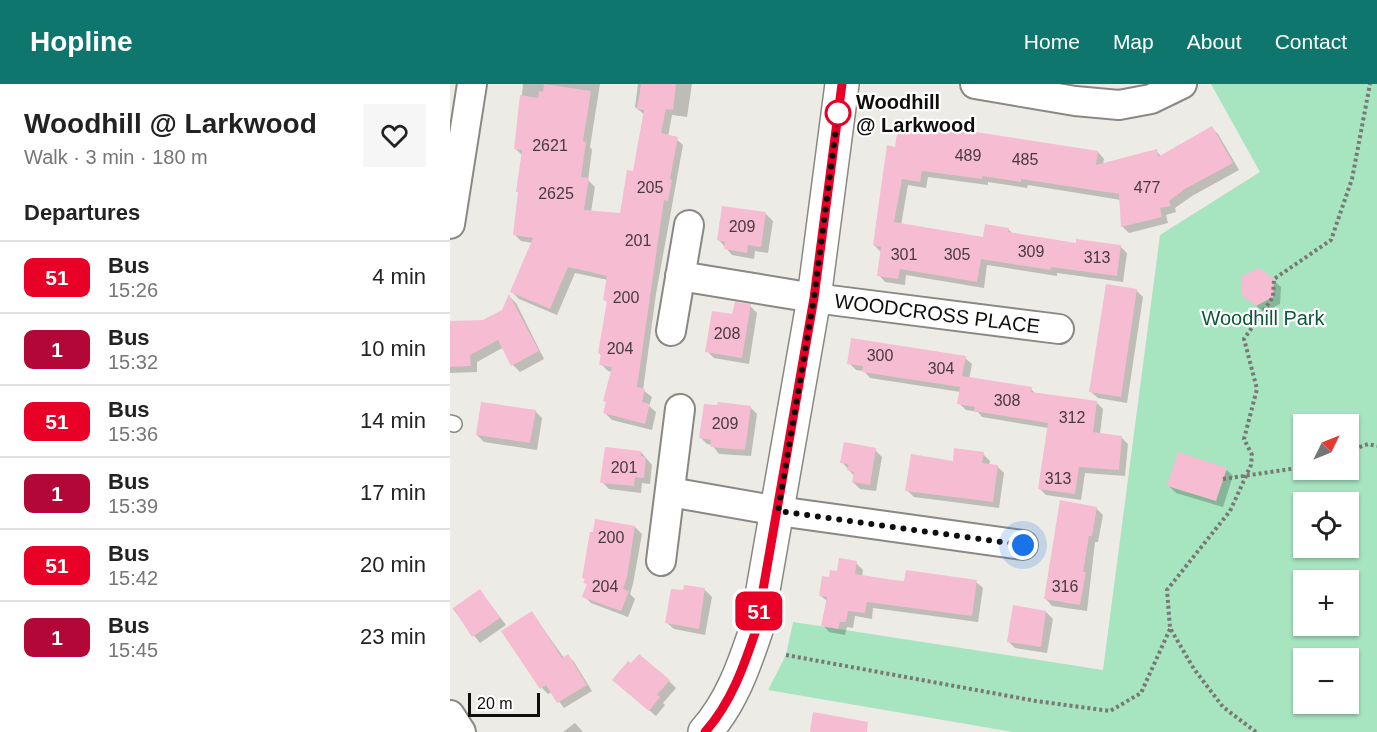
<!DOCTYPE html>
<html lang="en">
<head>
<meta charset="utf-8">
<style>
	:root { --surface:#fff; --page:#f6f6f6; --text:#222; --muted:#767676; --line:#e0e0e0; --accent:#0f766e }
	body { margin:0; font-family:Arial,sans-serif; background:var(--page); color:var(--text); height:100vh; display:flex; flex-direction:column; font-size:22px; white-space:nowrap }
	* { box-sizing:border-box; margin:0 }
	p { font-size:20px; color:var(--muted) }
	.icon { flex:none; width:33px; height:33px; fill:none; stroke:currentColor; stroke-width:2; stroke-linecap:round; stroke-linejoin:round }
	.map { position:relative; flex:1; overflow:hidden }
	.panel { display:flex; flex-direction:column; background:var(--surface); width:450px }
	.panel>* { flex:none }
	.badge { padding:0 12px; border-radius:9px; font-size:21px; line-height:39px }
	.needle { width:39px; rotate:47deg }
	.buttons { position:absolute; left:843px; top:330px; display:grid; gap:12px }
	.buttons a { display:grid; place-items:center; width:66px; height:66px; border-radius:0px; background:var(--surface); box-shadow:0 2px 4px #0004; font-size:30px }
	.scale { position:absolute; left:18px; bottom:15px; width:72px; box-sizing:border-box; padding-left:6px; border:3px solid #0f0e0c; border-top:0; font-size:16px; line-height:21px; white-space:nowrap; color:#0f0e0c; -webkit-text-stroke:4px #fff; paint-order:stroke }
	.you { position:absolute; width:30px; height:30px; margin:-15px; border:4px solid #fff; border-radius:50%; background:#1a73e8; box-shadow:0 0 0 9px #1a73e833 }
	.map>.badge { position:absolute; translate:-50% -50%; box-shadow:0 0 0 3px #fff }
	h2 { padding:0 24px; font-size:22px; line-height:54px }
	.round { display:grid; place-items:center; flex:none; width:63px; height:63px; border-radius:0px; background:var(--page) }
	.overview { display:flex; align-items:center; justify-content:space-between; height:102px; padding:0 24px }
	h1 { font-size:28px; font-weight:700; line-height:45px }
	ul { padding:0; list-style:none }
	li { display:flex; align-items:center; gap:18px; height:72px; padding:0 24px; border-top:2px solid var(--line) }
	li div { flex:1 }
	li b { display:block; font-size:22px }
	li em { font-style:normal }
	li .badge { min-width:66px; font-weight:700; text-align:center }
	header { display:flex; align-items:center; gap:36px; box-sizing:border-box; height:84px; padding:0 30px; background:var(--accent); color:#fff }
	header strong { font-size:28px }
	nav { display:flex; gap:33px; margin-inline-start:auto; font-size:21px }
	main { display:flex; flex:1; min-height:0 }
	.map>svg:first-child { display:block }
</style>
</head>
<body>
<header>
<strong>Hopline</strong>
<nav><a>Home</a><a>Map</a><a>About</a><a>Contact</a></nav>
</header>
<main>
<section class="panel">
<div class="overview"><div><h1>Woodhill @ Larkwood</h1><p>Walk · 3 min · 180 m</p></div><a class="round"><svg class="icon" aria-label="heart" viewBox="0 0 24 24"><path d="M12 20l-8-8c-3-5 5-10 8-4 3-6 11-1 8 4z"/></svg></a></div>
<h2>Departures</h2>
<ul>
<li><span class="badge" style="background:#e80027;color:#fff">51</span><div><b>Bus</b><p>15:26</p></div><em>4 min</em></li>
<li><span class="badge" style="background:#b30738;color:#fff">1</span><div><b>Bus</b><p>15:32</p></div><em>10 min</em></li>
<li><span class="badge" style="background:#e80027;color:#fff">51</span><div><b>Bus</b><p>15:36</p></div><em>14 min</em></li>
<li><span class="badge" style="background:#b30738;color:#fff">1</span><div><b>Bus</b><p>15:39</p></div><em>17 min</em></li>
<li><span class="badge" style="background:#e80027;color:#fff">51</span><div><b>Bus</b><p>15:42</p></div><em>20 min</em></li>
<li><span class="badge" style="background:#b30738;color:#fff">1</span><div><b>Bus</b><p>15:45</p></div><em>23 min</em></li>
</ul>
</section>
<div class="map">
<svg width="927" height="648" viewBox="0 0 927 648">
	<rect width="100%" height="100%" fill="#edebe5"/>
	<!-- green -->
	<path fill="#a7e4c0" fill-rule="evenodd" d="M761,0H927V648H563L318,606L336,571L343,538L653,586L710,151L810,88ZM854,340H898V386H854ZM854,418H898V464H854ZM854,496H898V542H854ZM854,574H898V620H854Z"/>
	<!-- shadow -->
	<path fill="#0003" d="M73,0H150L140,63L142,66L138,96L145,103L141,128L171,130L184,89L195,31L185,23L188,0H242L237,33L222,31L218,53L226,55L233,61L206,210L193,306L202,313L199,322L206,328L202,346L162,336L155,329L157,319L154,316L162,288L158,287L151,280L152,272L149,269L158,219L155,216L158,196L125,189L107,231L69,215L62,208L83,159L71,157L64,150L73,72L66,65Z
		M762,44L768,50L789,86L742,112L725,124L726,128L716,131L718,139L679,149L672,142L671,116L578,101L577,104L538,98V101L478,93L476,104L458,101L451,141L534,155L558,145L563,150L627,161L670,162L677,169L673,198L607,189V192L537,181L534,204L456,191L455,201L435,198L429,191L431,168L424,161L439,63L648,68L654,75L653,80L706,67L712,73Z
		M316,130L323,137L318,169L305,167L304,175L282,171L269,156Z
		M823,196L831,203L830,220L814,228L792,211Z
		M686,206L693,213L677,319L648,314L641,308Z
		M60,213L66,219L94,275L70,288L63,281L54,263L27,278V288L0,289V238L34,237L54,227Z
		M300,222L307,229L299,280L264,274L257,267L283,232Z
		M515,274L522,280L519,295L581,305L586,310L647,319L653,325L650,350L671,353L678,360L675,392L635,389L631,416L596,411L590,405L598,344L532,333L528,328L516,326L509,319L511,308L420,294L414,287L406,286L399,279Z
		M300,323L307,330L301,372L269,370L262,361L257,360L250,353Z
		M85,327L92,334L87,366L34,358L27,351Z
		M425,366L432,373L426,407L410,405L403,398L404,392L392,378Z
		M191,368L202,381L200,400L192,399L191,409L159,405L152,398Z
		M533,370L540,377L539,381L547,382L554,389L549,424L464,413L457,406L504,379Z
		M776,385L783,392L773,423L726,409L719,402Z
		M646,424L653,431L648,458H645L637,527L602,522L596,515Z
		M185,443L192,450L183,500L180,510L185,515L178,533L141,519L134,512L138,502L135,498Z
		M406,479L413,486L412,492L455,499L526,498L533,504L528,538L423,524L422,535L405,532L403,544L397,543L395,551L379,548L373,541L378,518L371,512L381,495Z
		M235,502L255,506L262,513L255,551L224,545L217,539L234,508Z
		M30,507L56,541L30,559L3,525Z
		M596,528L603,535L597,569L565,564L558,557Z
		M82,529L114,574L118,572L124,578L142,607L114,624L102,608L98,610L92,604Z
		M219,597L226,604L213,619L215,621L206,632L171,603Z
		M125,639L133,648H113Z"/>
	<!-- building -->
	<path fill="#f5bcd2" d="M94,0L141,7L133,57L136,58L131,93L139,94L134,126L170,129L177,86L183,87L194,26L187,25L191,0H226L223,26L216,25L211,49L228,53L220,95L222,96L218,117L214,116L187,303L195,305L192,318L200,320L195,340L153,329L156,318L153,317L162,283L149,281L151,270L148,269L157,217L153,216L157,192L118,183L100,225L60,208L83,154L63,151L68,108H66L72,66L64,65L70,11L88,14L89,7L93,8Z
		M449,36L648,67L646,81L707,65L708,73L762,42L783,79L735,105L719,117L721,122L710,124L712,133L671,143L669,110L571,95V98L532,92V95L472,87L470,98L452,95L444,138L533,153L535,140L559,144L558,148L626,159V155L671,161L667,192L601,183L600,186L531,175L527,198L450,185L448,195L427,192L431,163L423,161L437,61L445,63Z
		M272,122L316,128L311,163L298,161L297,169L274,165L275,158L267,156Z
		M809,184L824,195L823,213L806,222L791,211L792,192Z
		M656,200L687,205L671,313L639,308Z
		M59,210L89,267L61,282L48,256L20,271L21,282L0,283V237L33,236L52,226Z
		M285,218L301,220L292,274L255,268L262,227L282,230Z
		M401,254L516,272L512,292L582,303L581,308L647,317L643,348L672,352L669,386L629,383L625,410L588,405L598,339L524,327L525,323L507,320L510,303L412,288L413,282L397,280Z
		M31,318L86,326L80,359L26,351Z
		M268,318L301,322L295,366L260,363L261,356L249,354L254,320L267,321Z
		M394,358L426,364L420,401L402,398L404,388L397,386L398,380L390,379Z
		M155,363L191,367V372L196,373L194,394L185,393L184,402L150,399Z
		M504,364L534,368L532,379L548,381L543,418L455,407L461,370L503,377Z
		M728,368L777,384L766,417L717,402Z
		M610,416L647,423L642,452H639L633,488H636L630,521L594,515Z
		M145,435L185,442L177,493L173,505L179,507L171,527L132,513L137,500L133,499L135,495L132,494L140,448H143Z
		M389,474L407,477L405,490L443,496L454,497L456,486L527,496L522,532L417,518L415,529L398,527L396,538H390L388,545L371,542L377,513L369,512L372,492L379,493L380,486L387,487Z
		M234,501L255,504L249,545L215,539L221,505L233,506Z
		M30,505L50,534L22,553L3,524Z
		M563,521L596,527L591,563L557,558Z
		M82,527L112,574L118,570L137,601L107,619L96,601L90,605L51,547Z
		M189,570L220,596L207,611L210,613L199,627L162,596L178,577L181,579Z
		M363,628L418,638L417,648H360Z"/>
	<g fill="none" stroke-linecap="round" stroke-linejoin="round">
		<defs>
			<path id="service" d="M0,339L4,340"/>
			<g id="minor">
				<path d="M525,0L625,17L669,21L701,15L732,0"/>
				<path d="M0,140L22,0"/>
				<path id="s1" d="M230,192L364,214L609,245"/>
				<path d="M221,247L239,141"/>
				<path d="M220,408L328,427L573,461"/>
				<path d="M211,477L230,325"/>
				<path d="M0,631L11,648"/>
			</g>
			<path id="tertiary" d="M255,648C281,619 294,582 306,546L364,214L392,0"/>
		</defs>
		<!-- service casing -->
		<use href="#service" stroke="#8a8883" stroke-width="18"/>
		<!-- minor casing -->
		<use href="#minor" stroke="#8a8883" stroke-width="32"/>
		<!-- tertiary casing -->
		<use href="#tertiary" stroke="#8a8883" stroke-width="36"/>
		<!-- path -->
		<path stroke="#7a7874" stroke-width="4" stroke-dasharray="3 3" stroke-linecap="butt" d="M898,367L918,360L927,362
			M773,395L854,383
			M336,571L586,617L660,627L691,609L720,545
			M806,648L773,623L744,585L720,544L717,506L780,427L801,381L802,371L794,355L807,305L794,255L823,213L824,195L881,156L902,95L920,0"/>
		<!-- service -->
		<use href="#service" stroke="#fff" stroke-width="15"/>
		<!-- minor -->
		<use href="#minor" stroke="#fff" stroke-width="28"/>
		<!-- tertiary -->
		<use href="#tertiary" stroke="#fff" stroke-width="33"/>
	</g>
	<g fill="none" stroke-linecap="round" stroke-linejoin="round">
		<defs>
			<path id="line" d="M255,648C281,619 294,582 306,546L364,214L392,0"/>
		</defs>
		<!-- line casing -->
		<use href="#line" stroke="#fff" stroke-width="14"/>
		<!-- line -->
		<use href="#line" stroke="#e80027" stroke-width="9"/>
		<!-- walk -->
		<path stroke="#0f0e0c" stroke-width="6" stroke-dasharray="0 10.8" d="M388,29L364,214L328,427L573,461"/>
	</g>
	<!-- markers -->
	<circle fill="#fff" stroke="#e80027" stroke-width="3" cx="388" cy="29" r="12"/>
	<g text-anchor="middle" stroke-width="4.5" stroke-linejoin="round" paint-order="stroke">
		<!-- number labels -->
		<g font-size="16" fill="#483a3e">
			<text x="100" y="67">2621</text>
			<text x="518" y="77">489</text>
			<text x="575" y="81">485</text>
			<text x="200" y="109">205</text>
			<text x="697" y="109">477</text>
			<text x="106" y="115">2625</text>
			<text x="292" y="148">209</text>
			<text x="188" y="162">201</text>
			<text x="581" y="173">309</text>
			<text x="454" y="176">301</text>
			<text x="507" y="176">305</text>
			<text x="647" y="179">313</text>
			<text x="176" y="219">200</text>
			<text x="277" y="255">208</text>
			<text x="170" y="270">204</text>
			<text x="430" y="277">300</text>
			<text x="491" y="290">304</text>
			<text x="557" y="322">308</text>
			<text x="622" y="339">312</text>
			<text x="275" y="345">209</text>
			<text x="174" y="389">201</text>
			<text x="608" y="400">313</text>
			<text x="161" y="459">200</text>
			<text x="155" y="508">204</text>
			<text x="615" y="508">316</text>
		</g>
		<!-- stop labels -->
		<g font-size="20" font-weight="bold" fill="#0f0e0c" stroke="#fff" text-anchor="start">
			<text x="406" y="25">Woodhill<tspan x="406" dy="23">@ Larkwood</tspan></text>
		</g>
		<!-- street labels -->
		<g font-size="20" fill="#0f0e0c" stroke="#fff">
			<text dy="7" stroke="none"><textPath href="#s1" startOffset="260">WOODCROSS PLACE</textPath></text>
		</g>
		<!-- park labels -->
		<g font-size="20" fill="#0d5837" stroke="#fff">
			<text x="813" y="241">Woodhill Park</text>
		</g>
	</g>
</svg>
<div class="buttons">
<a><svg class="needle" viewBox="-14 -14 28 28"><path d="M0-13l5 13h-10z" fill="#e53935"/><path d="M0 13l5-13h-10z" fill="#767676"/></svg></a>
<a><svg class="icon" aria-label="locate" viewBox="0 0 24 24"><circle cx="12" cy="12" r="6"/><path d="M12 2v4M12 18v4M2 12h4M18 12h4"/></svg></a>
<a>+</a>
<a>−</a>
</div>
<div class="scale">20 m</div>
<div class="you" style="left:573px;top:461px"></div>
<b class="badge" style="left:309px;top:527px;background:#e80027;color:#fff">51</b>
</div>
</main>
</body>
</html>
